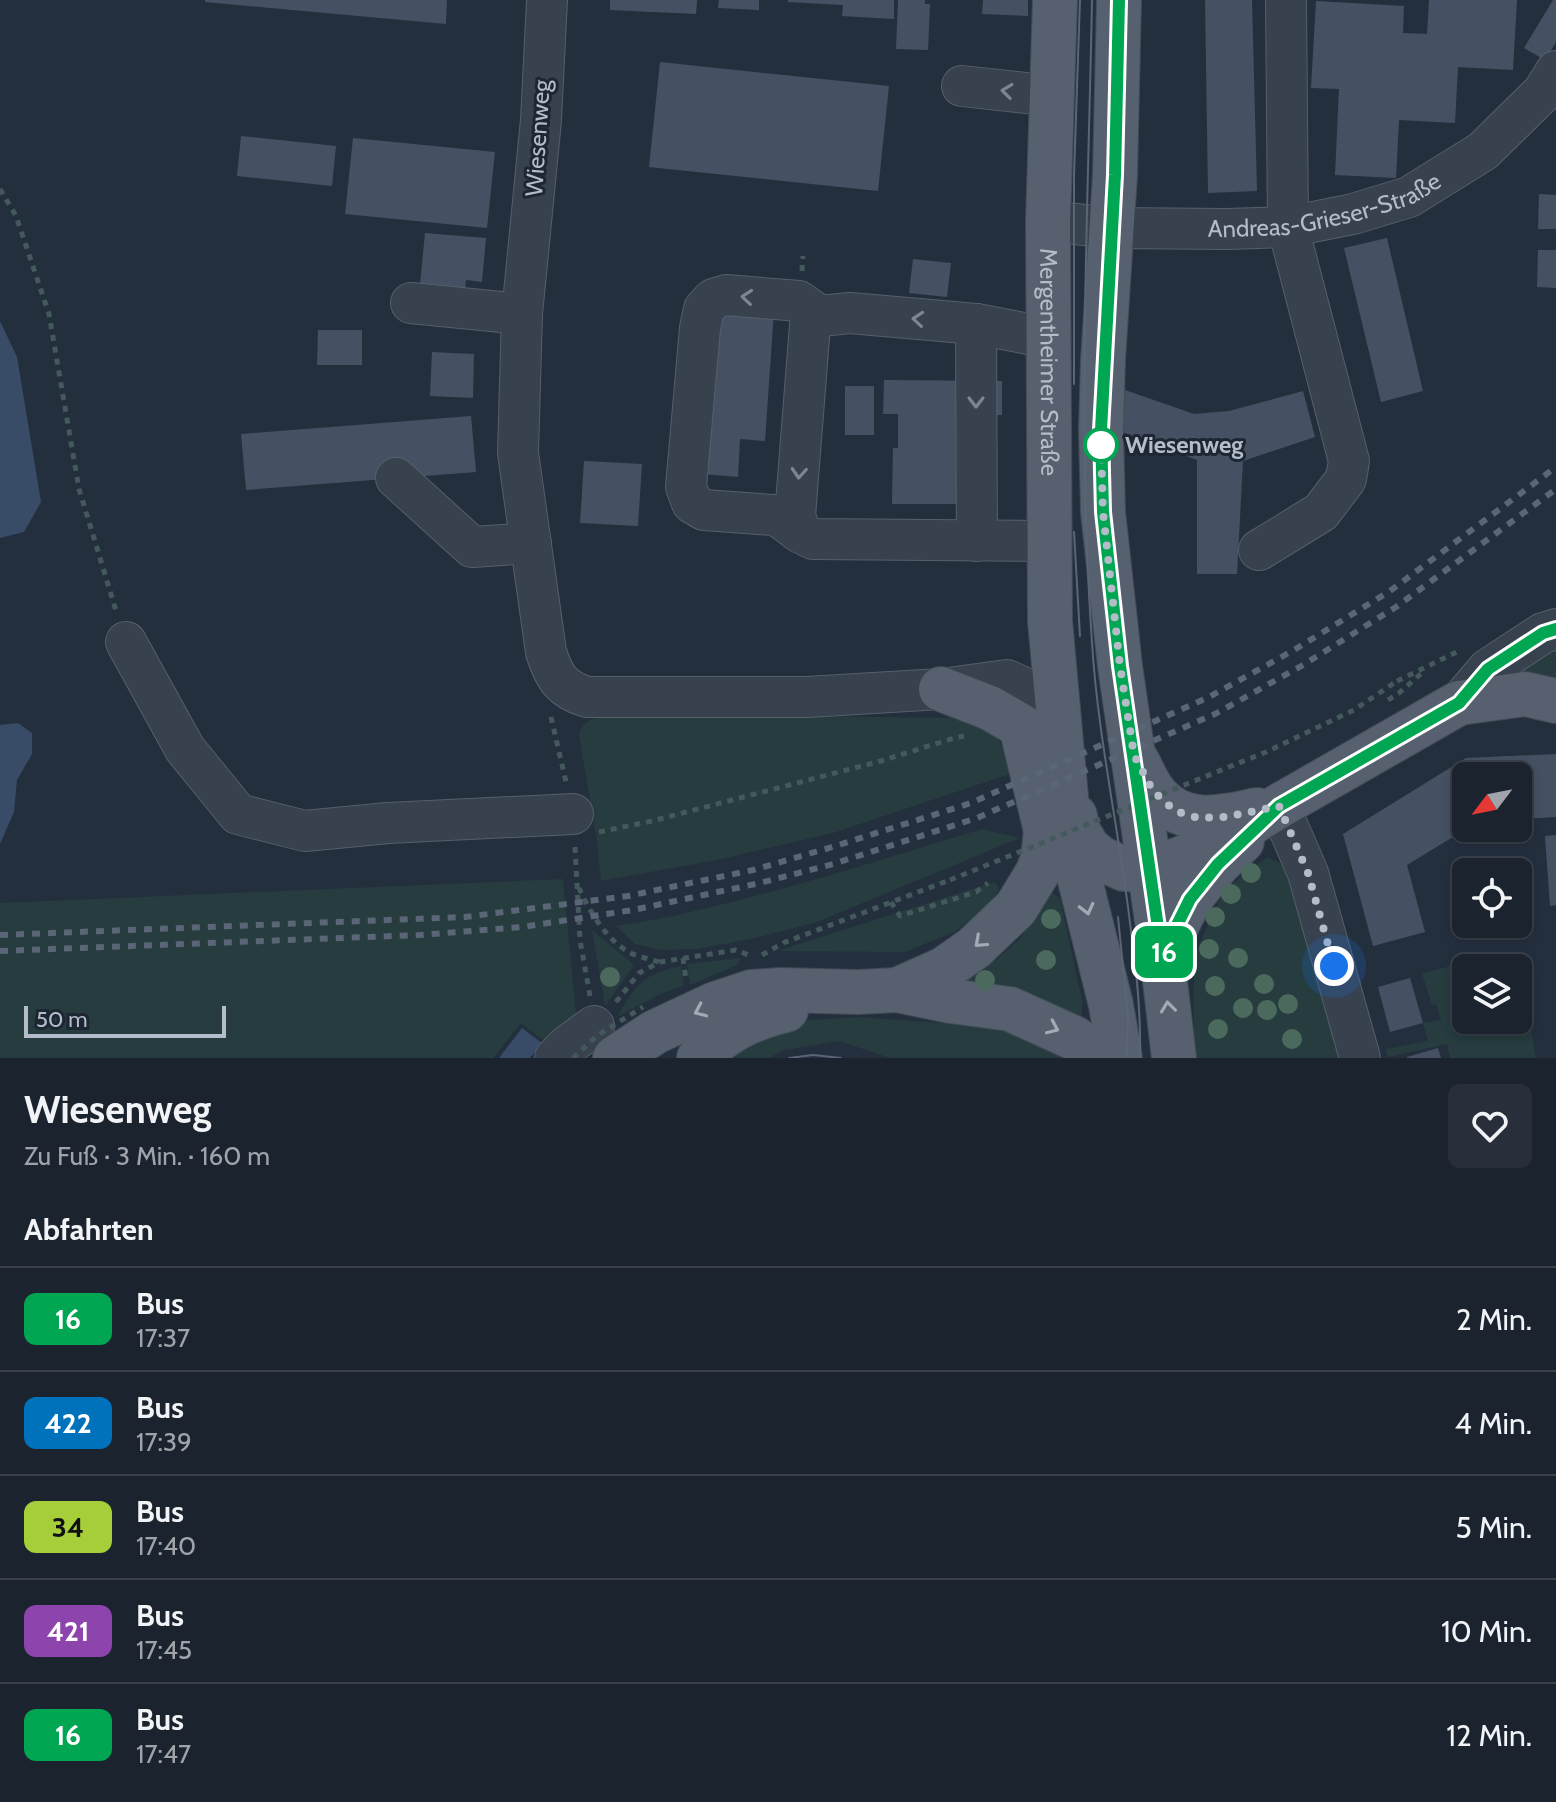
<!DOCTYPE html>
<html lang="de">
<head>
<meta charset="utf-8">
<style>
	:root { --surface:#1b232e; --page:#282f3a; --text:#f1f3f6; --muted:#a0a4aa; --line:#39404a }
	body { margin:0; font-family:Cabin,sans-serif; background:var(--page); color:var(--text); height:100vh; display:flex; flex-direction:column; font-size:30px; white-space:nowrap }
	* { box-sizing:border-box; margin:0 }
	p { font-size:26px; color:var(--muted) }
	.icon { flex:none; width:44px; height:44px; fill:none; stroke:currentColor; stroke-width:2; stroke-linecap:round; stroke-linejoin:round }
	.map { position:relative; height:1058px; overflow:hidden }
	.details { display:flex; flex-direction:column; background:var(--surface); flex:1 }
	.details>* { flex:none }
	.badge { padding:0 16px; border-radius:12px; font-size:28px; line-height:52px }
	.needle { width:52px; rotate:238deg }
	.buttons { position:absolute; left:1452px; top:762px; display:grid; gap:16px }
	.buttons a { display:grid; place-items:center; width:80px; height:80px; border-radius:12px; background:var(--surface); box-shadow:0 4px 12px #0003,0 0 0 2px var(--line); font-size:40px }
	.scale { position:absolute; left:24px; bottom:20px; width:202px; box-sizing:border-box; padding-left:8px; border:4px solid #b4bcc9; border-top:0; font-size:22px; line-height:28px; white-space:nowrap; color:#b4bcc9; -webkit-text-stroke:6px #1d2633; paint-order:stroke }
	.you { position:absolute; width:40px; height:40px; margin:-20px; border:6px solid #fff; border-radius:50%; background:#1a73e8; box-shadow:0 0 0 12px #1a73e833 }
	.map>.badge { position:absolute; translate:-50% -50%; box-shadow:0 0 0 4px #fff }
	h2 { padding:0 24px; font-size:30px; line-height:72px }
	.round { display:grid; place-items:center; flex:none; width:84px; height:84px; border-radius:12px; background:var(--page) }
	.headline { display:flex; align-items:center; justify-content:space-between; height:136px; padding:0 24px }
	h1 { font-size:38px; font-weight:800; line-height:60px }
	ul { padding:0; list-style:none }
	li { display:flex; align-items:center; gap:24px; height:104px; padding:0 24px; border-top:2px solid var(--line) }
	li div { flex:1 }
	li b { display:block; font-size:30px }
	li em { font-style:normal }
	li .badge { min-width:88px; font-weight:700; text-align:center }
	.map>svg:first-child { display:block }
</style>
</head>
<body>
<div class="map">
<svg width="1556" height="1058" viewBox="0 0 1556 1058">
	<rect width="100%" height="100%" fill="#242f3e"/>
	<!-- green -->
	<path fill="#263c3f" d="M1556,640V683L1512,674Z
		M679,715L975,718C1001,737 1003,744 1010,774L833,833L717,860L601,881L596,835L579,736C582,722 590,719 603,716Z
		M982,829L1020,838L817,922L755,938L698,949L660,950L635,944L616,926C638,922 661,919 682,914C784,891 883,859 982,829Z
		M1267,857L1284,865L1346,1058H1194V956L1218,902L1231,885Z
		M563,879L577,1024L548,1044L521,1023L493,1058H0V903Z
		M994,882L998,886V892L987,908L954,932L905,952L777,951Z
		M1050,892L1060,898L1082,1000V1017L963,980L997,959L1021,938L1037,907Z
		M592,930L634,965L605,1006Z
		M741,958L737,965L690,985L687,964Z
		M1460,963L1466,987V1020H1474L1477,1033L1530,1024L1536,1058H1450L1447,1044L1388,1057L1385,1049L1428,1041L1423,1023L1441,1020L1436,1004L1432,1005L1422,974Z
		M681,966L684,985L658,995L617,1017C635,985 644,973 681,966Z
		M860,1017L941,1023L1012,1032L1062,1047L1060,1058H890L839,1041L784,1050L769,1058H728L773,1029L810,1020Z"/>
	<!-- water -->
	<path fill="#394c67" d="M0,321L17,357L41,502L24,532L0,538Z
		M18,723L32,733V754L17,780L14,812L0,844V725Z
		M522,1028L542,1043L530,1058H499Z"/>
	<!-- building -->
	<path fill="#455162" d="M205,0H447L446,24L205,2Z
		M610,0H697L696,14L610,10Z
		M719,0H759V10L718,8Z
		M788,0H894V19L842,16L843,5L788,2Z
		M898,0H925V4H930L928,50L896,49Z
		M983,0H1028V16L982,14Z
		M1205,0H1252L1257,191L1208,193Z
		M1429,0H1517L1513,70L1458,67L1455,123L1399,120L1396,178L1335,175L1339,89L1311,88L1316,1L1404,6L1403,33L1427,34Z
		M1553,0H1556V42L1545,60L1524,48Z
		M660,62L889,86L878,191L649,167Z
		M241,136L336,146L332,186L237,176Z
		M353,138L495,152L487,228L345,214Z
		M1539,194L1556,195V229H1538Z
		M425,233L486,238L482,282L466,280L465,289L420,285Z
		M1387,238L1423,391L1381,402L1344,248Z
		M1538,250H1556V288L1537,287Z
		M913,259L951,263L947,297L909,293Z
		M718,306L774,311L765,441L740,439L738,477L702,474Z
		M318,330H362V365H317Z
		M432,352L474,354L473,398L430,396Z
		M884,380L1002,381V415H959L963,504H892L893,448H898V414H883Z
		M845,386H874V435H845Z
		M1125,390L1194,414L1229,411L1303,391L1315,437L1243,461L1237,574H1197V460L1114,429Z
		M471,416L476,472L246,490L241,434Z
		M584,461L642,464L638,526L580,523Z
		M1556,754V817L1518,819V776H1466V829L1407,865L1425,932L1373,946L1343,834L1466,758Z
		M1556,835V905L1550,906L1545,836Z
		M1410,978L1423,1023L1390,1032L1378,987Z
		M1438,1048L1441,1058H1407V1057Z"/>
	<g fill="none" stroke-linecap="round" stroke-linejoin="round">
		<defs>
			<g id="minor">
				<path d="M547,0L541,120L522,314L518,453L546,652C554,677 561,689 587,697H807L941,689L1007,680L1031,691L1047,701L1058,714"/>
				<path d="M962,86L1053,96"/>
				<path id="s1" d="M1048,221L1112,228L1227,229L1288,227L1353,214L1409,197L1483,151L1543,92L1556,71"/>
				<path d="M411,303L522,314"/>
				<path d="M976,324L977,541"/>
				<path d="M1050,338L976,324L850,313L820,316L810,325L795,516L801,533L813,539L1051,541"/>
				<path d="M396,478L472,547L531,543"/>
				<path d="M801,533C791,527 784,518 773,515L704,510L692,503L686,487L700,328L704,309L713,299L726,295L799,301L820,316"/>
				<path d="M1259,550L1321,512L1346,479L1349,461L1288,227L1286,0"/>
				<path d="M126,642L185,749L238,814L305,831L388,823L573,814"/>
				<path d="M1459,703L1488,669L1543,633L1556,629"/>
				<path d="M1279,806L1308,873L1360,1058"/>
				<path d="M555,1058L567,1046L594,1026"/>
			</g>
			<g id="major">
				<path id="s2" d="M1055,0L1048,221L1050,621L1068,819L1076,864L1111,1005L1120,1058"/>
				<path d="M1119,0L1115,175L1103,360L1101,430L1103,512L1120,666L1162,955L1174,1058"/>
				<path d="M941,689L990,708L1021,726L1046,831"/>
				<path d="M1137,761C1142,770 1146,780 1152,789C1178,827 1219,819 1257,810"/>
				<path d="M1075,816L1078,831L1088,848L1100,858L1124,869L1150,870L1212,847L1279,806L1459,703L1525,694L1556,701"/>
				<path d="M1162,955L1190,899L1218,864L1242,841"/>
				<path d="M897,990L944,969L974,948L1016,908L1038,872L1043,858L1046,831L1056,802"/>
				<path d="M615,1058L655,1032L715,1004L751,992L781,990L858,992L897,990L950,1001L1010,1009L1074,1038L1102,1058"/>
				<path d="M699,1058C724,1031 750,1019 786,1010"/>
			</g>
		</defs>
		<!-- minor casing -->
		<use href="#minor" stroke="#565f6c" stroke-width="42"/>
		<!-- major casing -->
		<use href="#major" stroke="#414a57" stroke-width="46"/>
		<!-- path -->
		<path stroke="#44595c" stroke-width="5" stroke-dasharray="6 6" stroke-linecap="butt" d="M0,189L16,216L49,314L79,489L117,614
			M802,271L803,256
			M1397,681L1461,650
			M1388,700L1399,693L1424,671
			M551,717L566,782
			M599,832L652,821L881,761L951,739L964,736
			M575,847L580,940L590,996
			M579,888C589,910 606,940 629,952C638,957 650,959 659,962
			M891,902L900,916L976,892L988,883
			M762,955L783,943L950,880
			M683,958L686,980
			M616,1002L639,973L660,962L736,950L751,956"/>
		<!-- minor -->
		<use href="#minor" stroke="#38414e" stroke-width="40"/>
		<!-- major -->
		<use href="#major" stroke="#56606e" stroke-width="44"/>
		<!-- tram -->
		<path stroke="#5a6575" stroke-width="2" d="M1092,0C1088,214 1077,429 1092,643C1098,739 1120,835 1131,931C1137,973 1141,1015 1140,1058
			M1074,384V175L1080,0
			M1074,532L1080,636
			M1118,917L1128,1017L1127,1058
			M789,1058L813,1055L841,1058"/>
		<!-- rail -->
		<path stroke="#5a6575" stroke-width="6" stroke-dasharray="8 8" stroke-linecap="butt" d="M0,935L465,917L628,896L753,870L829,848L971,803L1209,697L1294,650L1390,591L1556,467
			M0,951L420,935L522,927L633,910L760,883L833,864L977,818L1217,713L1303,665L1396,607L1556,489"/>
		<!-- path-bridge -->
		<path stroke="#44595c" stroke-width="5" stroke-dasharray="6 6" stroke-linecap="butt" d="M950,880L1266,752L1354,710L1397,681
			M573,1058L598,1035L643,1007"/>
	</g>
	<!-- trees -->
	<g fill="#4b6a5d">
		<circle cx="1251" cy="873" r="10"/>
		<circle cx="1231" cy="894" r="10"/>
		<circle cx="1215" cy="917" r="10"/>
		<circle cx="1051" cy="919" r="10"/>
		<circle cx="1209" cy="949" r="10"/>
		<circle cx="1238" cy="958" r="10"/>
		<circle cx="1046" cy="960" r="10"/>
		<circle cx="610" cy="977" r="10"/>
		<circle cx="985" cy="980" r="10"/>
		<circle cx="1264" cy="984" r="10"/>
		<circle cx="1215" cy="986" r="10"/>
		<circle cx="1288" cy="1004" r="10"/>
		<circle cx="1243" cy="1008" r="10"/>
		<circle cx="1267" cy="1010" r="10"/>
		<circle cx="1218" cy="1029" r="10"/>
		<circle cx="1292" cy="1039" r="10"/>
	</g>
	<!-- one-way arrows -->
	<defs><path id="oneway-chevron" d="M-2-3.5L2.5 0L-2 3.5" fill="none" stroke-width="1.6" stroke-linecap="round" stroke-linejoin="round" transform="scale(2)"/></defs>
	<g stroke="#7c8592">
		<use href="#oneway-chevron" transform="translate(1007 91) rotate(-173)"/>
		<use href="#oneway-chevron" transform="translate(747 297) rotate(-175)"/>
		<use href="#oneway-chevron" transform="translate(918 319) rotate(-175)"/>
		<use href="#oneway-chevron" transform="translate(976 402) rotate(90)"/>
		<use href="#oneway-chevron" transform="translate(799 473) rotate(94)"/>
	</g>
	<g stroke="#a1aab7">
		<use href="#oneway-chevron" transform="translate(1087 909) rotate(76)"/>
		<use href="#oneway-chevron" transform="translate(980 942) rotate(138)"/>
		<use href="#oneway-chevron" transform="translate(1168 1007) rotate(-97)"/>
		<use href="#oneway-chevron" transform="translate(700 1011) rotate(156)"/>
		<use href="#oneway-chevron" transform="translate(1053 1028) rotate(24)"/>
	</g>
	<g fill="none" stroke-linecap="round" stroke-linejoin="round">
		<defs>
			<path id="line" d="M1119,0L1115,175L1101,430L1103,512L1120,666L1162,955L1190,899L1218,864L1279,806L1459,703L1488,669L1543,633L1556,629"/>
		</defs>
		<!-- line casing -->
		<use href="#line" stroke="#fff" stroke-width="18"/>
		<!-- line -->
		<use href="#line" stroke="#00a651" stroke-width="12"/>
		<!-- walk -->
		<path stroke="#b4bcc9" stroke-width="8" stroke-dasharray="0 14.4" d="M1101,445L1103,512L1120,666L1134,755L1153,791L1175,811L1198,818L1226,817L1279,806L1308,873L1334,966"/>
	</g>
	<!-- markers -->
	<circle fill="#fff" stroke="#00a651" stroke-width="4" cx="1101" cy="445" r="16"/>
	<g text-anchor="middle" stroke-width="6" stroke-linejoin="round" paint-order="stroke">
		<!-- street labels -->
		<g font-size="24" fill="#b4bcc9" stroke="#1d2633">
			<text transform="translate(538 138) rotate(-86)" y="8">Wiesenweg</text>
			<text dy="8" stroke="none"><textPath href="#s1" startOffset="280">Andreas-Grieser-Straße</textPath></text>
			<text dy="8" stroke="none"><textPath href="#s2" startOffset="362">Mergentheimer Straße</textPath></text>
		</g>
		<!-- stop labels -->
		<g font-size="24" font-weight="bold" fill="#b4bcc9" stroke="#1d2633" text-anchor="start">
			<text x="1125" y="453">Wiesenweg</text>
		</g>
	</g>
</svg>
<div class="buttons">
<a><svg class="needle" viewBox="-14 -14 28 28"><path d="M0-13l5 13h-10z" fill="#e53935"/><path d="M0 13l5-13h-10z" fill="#a0a4aa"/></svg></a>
<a><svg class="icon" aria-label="locate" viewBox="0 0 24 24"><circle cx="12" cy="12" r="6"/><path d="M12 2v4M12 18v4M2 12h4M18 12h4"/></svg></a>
<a><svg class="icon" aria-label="layers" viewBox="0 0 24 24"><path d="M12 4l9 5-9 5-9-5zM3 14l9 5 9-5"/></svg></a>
</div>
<div class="scale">50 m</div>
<div class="you" style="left:1334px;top:966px"></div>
<b class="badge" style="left:1164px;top:952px;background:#00a651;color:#fff">16</b>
</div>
<section class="details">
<div class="headline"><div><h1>Wiesenweg</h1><p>Zu Fuß · 3 Min. · 160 m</p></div><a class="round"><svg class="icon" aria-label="heart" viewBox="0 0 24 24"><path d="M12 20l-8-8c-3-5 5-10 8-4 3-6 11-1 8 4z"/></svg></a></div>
<h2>Abfahrten</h2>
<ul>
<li><span class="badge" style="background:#00a651;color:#fff">16</span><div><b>Bus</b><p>17:37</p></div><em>2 Min.</em></li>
<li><span class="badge" style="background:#0072bc;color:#fff">422</span><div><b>Bus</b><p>17:39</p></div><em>4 Min.</em></li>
<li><span class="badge" style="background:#a6ce39;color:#111">34</span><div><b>Bus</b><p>17:40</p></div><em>5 Min.</em></li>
<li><span class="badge" style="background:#8e44ad;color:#fff">421</span><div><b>Bus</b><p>17:45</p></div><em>10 Min.</em></li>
<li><span class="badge" style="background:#00a651;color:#fff">16</span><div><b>Bus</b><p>17:47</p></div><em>12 Min.</em></li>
</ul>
</section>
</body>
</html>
